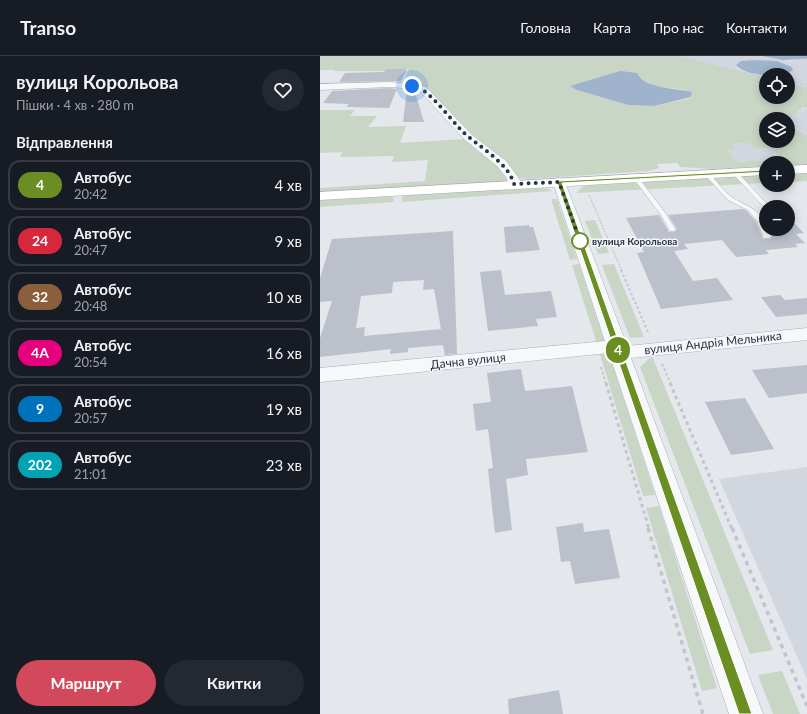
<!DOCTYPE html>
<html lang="uk">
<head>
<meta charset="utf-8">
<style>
	:root { --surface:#171b24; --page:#242831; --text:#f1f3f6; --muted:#9ea1a6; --line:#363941; --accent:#d1495b }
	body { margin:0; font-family:Lato,sans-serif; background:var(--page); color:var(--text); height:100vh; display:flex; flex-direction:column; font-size:15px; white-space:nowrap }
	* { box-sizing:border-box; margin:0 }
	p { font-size:13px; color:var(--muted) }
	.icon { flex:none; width:22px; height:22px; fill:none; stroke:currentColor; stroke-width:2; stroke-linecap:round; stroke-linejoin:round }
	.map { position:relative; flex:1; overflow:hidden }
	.panel { display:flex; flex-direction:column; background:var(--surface); width:320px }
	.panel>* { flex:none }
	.badge { padding:0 8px; border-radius:13px; font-size:14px; line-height:26px }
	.tools { position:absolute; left:439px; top:12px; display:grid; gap:8px }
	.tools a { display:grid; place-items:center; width:36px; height:36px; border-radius:50%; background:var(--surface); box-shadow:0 2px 10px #0003; font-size:20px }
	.you { position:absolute; width:20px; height:20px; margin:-10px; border:3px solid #fff; border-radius:50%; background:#1a73e8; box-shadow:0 0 0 6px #1a73e833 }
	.map>.badge { position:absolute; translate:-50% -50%; box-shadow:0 0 0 2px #fff }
	h2 { padding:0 16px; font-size:15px; line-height:36px }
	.round { display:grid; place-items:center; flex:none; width:42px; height:42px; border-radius:21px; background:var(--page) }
	.overview { display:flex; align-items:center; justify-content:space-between; height:68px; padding:0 16px }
	h1 { font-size:19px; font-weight:700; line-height:30px }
	.button { display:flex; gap:8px; margin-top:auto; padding:8px 16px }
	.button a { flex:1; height:46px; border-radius:24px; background:var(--accent); color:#fff; font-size:16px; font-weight:700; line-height:46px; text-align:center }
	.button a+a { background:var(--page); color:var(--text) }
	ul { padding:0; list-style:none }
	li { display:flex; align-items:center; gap:12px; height:50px; margin:0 8px 6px; padding:0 8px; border:2px solid var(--line); border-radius:12px }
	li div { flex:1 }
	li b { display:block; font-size:15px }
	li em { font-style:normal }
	li .badge { min-width:44px; font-weight:700; text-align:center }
	header { display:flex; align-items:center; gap:24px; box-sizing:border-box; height:56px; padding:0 20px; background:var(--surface); border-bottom:1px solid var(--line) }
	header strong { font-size:19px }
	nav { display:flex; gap:22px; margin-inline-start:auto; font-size:14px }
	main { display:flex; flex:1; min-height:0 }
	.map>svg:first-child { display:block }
</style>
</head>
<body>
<header>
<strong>Transo</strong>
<nav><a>Головна</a><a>Карта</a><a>Про нас</a><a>Контакти</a></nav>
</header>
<main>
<section class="panel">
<div class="overview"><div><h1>вулиця Корольова</h1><p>Пішки · 4 хв · 280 m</p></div><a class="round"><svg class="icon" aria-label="heart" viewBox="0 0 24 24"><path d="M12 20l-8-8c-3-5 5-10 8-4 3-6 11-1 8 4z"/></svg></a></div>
<h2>Відправлення</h2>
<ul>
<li><span class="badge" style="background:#6b8e23;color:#fff">4</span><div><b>Автобус</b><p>20:42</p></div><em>4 хв</em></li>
<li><span class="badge" style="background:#d7263d;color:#fff">24</span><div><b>Автобус</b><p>20:47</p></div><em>9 хв</em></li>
<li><span class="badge" style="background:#8b5e3c;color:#fff">32</span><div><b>Автобус</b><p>20:48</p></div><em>10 хв</em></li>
<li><span class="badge" style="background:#e6007e;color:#fff">4А</span><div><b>Автобус</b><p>20:54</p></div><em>16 хв</em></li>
<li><span class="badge" style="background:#0072bc;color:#fff">9</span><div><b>Автобус</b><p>20:57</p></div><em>19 хв</em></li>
<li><span class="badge" style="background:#00a3b4;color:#fff">202</span><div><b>Автобус</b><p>21:01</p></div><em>23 хв</em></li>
</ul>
<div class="button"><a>Маршрут</a><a>Квитки</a></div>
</section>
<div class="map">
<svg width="487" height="658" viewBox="0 0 487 658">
	<rect width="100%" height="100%" fill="#e4e7ec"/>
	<!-- built -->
	<path fill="#d2d6de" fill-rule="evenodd" d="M359,0H442L468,5L487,3V30L468,26V19H446V22L438,20ZM434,4L457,5L466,8L473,13L426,16L418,13L416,9L421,5Z
		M487,52V78L474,71L470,66L474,61Z
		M411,87H428L433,92H450L464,103L415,106L407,93Z
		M487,411V623L399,423Z"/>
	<!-- green -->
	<path fill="#c9d6c5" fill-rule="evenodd" d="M0,0H356L365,2L446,22V41H468V27L487,31V51L482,52L468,65V63H446V85H468V69L487,80V108L468,109V107H446V110L392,113L360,111L357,107L337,108L339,112L329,115L207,123L197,122L152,81L104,31L37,29L102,27V25H84L89,13H65L64,15H14L15,14H0ZM319,21L333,30L360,33L372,36L371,42L334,50L308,49L257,34L251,30ZM411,87H428L433,92H450L463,103L415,106L407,93H415Z
		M0,54H35L30,60H57L48,71L86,70L80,87L144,83L168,99L187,120L188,126L0,136V132L105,125L108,104L72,106L74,100L20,101L22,96L0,97Z
		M487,117V125L468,126V118Z
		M446,119V127L257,137C261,130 266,129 274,127Z
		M212,130L228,133L232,135L82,146V141L92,138Z
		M64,139L74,142L73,146L0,151V143Z
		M231,143H237L257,203L250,204Z
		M275,164L289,197L278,198L265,165Z
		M259,208L285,287L277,288L252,209Z
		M294,208L324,281L310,282L282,209Z
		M288,294L335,439L323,440L279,295Z
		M332,300L453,594L430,598L320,311Z
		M339,450L397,632L382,635L326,452Z
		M462,615L480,658H453L438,619Z"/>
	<!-- water -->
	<path fill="#9fb4cc" d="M442,0H487V3L463,4Z
		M434,4L457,5L472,11L473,14C462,23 424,20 416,9L421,5Z
		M300,15L317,17C324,33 357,32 372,36L371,41L334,50L308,49L257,34L250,30Z"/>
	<!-- building -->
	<path fill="#bbc0ca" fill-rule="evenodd" d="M65,13H87L81,25L19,26L25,17L64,16Z
		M69,32L77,33L69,52L26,51L29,48L3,47L12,35Z
		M87,34L95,36L104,66H83Z
		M423,153L427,155L436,166L443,183H451L452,179L449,173H468V161L484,177L476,178L485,187L475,188L478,191L446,194L449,198L416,201L402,184L364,188L368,193L354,195L373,225L397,222L413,244L341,253L317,197L324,196L306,162L339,159L349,176H354L357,173L348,159Z
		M209,169V171H213L220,194L186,197L184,171Z
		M133,175L137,298L125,299L123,289L88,292V296L70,298L71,293L0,301V282L12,245L0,246V222L12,183ZM104,224L103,234L114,233L121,273L44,280L45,271L36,272L41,240L72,237L73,226Z
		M181,214L185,239L231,235L237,261L216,263L218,270L168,275L160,216Z
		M460,239L465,244L487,242V258L456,261L441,241Z
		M487,309V337L449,342L432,314Z
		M201,313L205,335L252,330L268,396L206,403L208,419L186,423L192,474L175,477L168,413L173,412L168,373L156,375L153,348L171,346L167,317Z
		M425,342L454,393L411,399L385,346Z
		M263,467L264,476L289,473L300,522L255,528L250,505L241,506L236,471Z
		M239,634L243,658H189L188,643Z"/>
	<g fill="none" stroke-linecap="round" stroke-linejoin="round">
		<defs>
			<path id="service" d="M415,115L417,116L450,151L445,152L413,118V116Z
				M385,117H389C397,125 404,136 413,142C425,150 446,155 446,173H447L451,180L450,182H444L437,165L428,154L408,144L385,119Z
				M314,121H318L346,158L356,174L354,175H350L341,159L314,123Z"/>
			<path id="minor" d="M69,26L94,28L106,31L152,79L186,105L198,121L202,128L200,131H190L186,121L177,110L144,83L100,35L83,32L69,31L0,34V28Z
				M239,122L244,123L245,126L307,290L487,272V284L311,302L443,658H409L289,297L0,326V312L285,285L233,126L234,123Z"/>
			<path id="secondary" d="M487,109V117L468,118V110Z
				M446,111V119L0,144V136Z"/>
		</defs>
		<!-- service casing -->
		<use href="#service" stroke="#a9aeb7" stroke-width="1"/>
		<!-- minor casing -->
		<use href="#minor" stroke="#a9aeb7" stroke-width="1"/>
		<!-- secondary casing -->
		<use href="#secondary" stroke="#a9aeb7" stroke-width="1"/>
		<!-- path-far4 -->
		<path stroke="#c2c5cb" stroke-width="1" stroke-dasharray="1.5 1.5" stroke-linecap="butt" d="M357,0L446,22
			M468,26L487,30
			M480,55L487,51"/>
		<!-- path-far3 -->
		<path stroke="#c2c5cb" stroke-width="1.5" stroke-dasharray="1.5 1.5" stroke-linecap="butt" d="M481,54L469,66L473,72L487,79
			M269,139L302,215"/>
		<!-- path-far2 -->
		<path stroke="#c2c5cb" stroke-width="2" stroke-dasharray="2.5 2.5" stroke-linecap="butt" d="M301,214L329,278
			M342,308L351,328
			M281,311L286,328"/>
		<!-- path-far1 -->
		<path stroke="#c2c5cb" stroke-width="3" stroke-dasharray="3.5 3.5" stroke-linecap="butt" d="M286,327L329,473
			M350,327L412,473"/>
		<!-- path -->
		<path stroke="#c2c5cb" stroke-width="3.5" stroke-dasharray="4.5 4.5" stroke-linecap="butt" d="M328,472L383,658
			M412,472L487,650"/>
		<!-- service -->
		<use href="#service" fill="#f7f8fa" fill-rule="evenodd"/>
		<!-- minor -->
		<use href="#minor" fill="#f7f8fa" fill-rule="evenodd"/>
		<!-- secondary -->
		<use href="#secondary" fill="#fff" fill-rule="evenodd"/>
	</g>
	<!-- line -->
	<path fill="#6b8e23" stroke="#fff" d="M446,114L448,116L242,127L432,658H419L237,126L239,125Z"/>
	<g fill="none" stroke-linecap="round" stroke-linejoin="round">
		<!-- walk -->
		<path stroke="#2b3445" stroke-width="4" stroke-dasharray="0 7.2" d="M92,30C96,30 100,31 103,34C117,45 129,61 141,74C157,90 188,106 194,128L239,126L260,185"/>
	</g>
	<!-- markers -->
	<circle fill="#fff" stroke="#6b8e23" stroke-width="2" cx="260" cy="185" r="8"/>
	<g text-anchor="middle" stroke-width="3" stroke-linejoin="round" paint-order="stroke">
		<!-- far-stop labels -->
		<g font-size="10" font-weight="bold" fill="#2b3445" stroke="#f4f6f9" text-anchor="start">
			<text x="272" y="189">вулиця Корольова</text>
		</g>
		<!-- street labels -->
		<g font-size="12" fill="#2b3445" stroke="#f4f6f9">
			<text transform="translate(393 287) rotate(-6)" y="4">вулиця Андрія Мельника</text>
			<text transform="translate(148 305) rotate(-6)" y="4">Дачна вулиця</text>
		</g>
	</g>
</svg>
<div class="tools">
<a><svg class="icon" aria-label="locate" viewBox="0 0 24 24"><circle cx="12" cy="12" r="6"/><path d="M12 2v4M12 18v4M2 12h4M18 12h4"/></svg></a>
<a><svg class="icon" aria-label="layers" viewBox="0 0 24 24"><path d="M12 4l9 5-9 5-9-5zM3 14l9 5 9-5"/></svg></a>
<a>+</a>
<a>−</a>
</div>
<div class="you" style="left:92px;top:30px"></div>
<b class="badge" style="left:298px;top:294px;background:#6b8e23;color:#fff">4</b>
</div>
</main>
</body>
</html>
